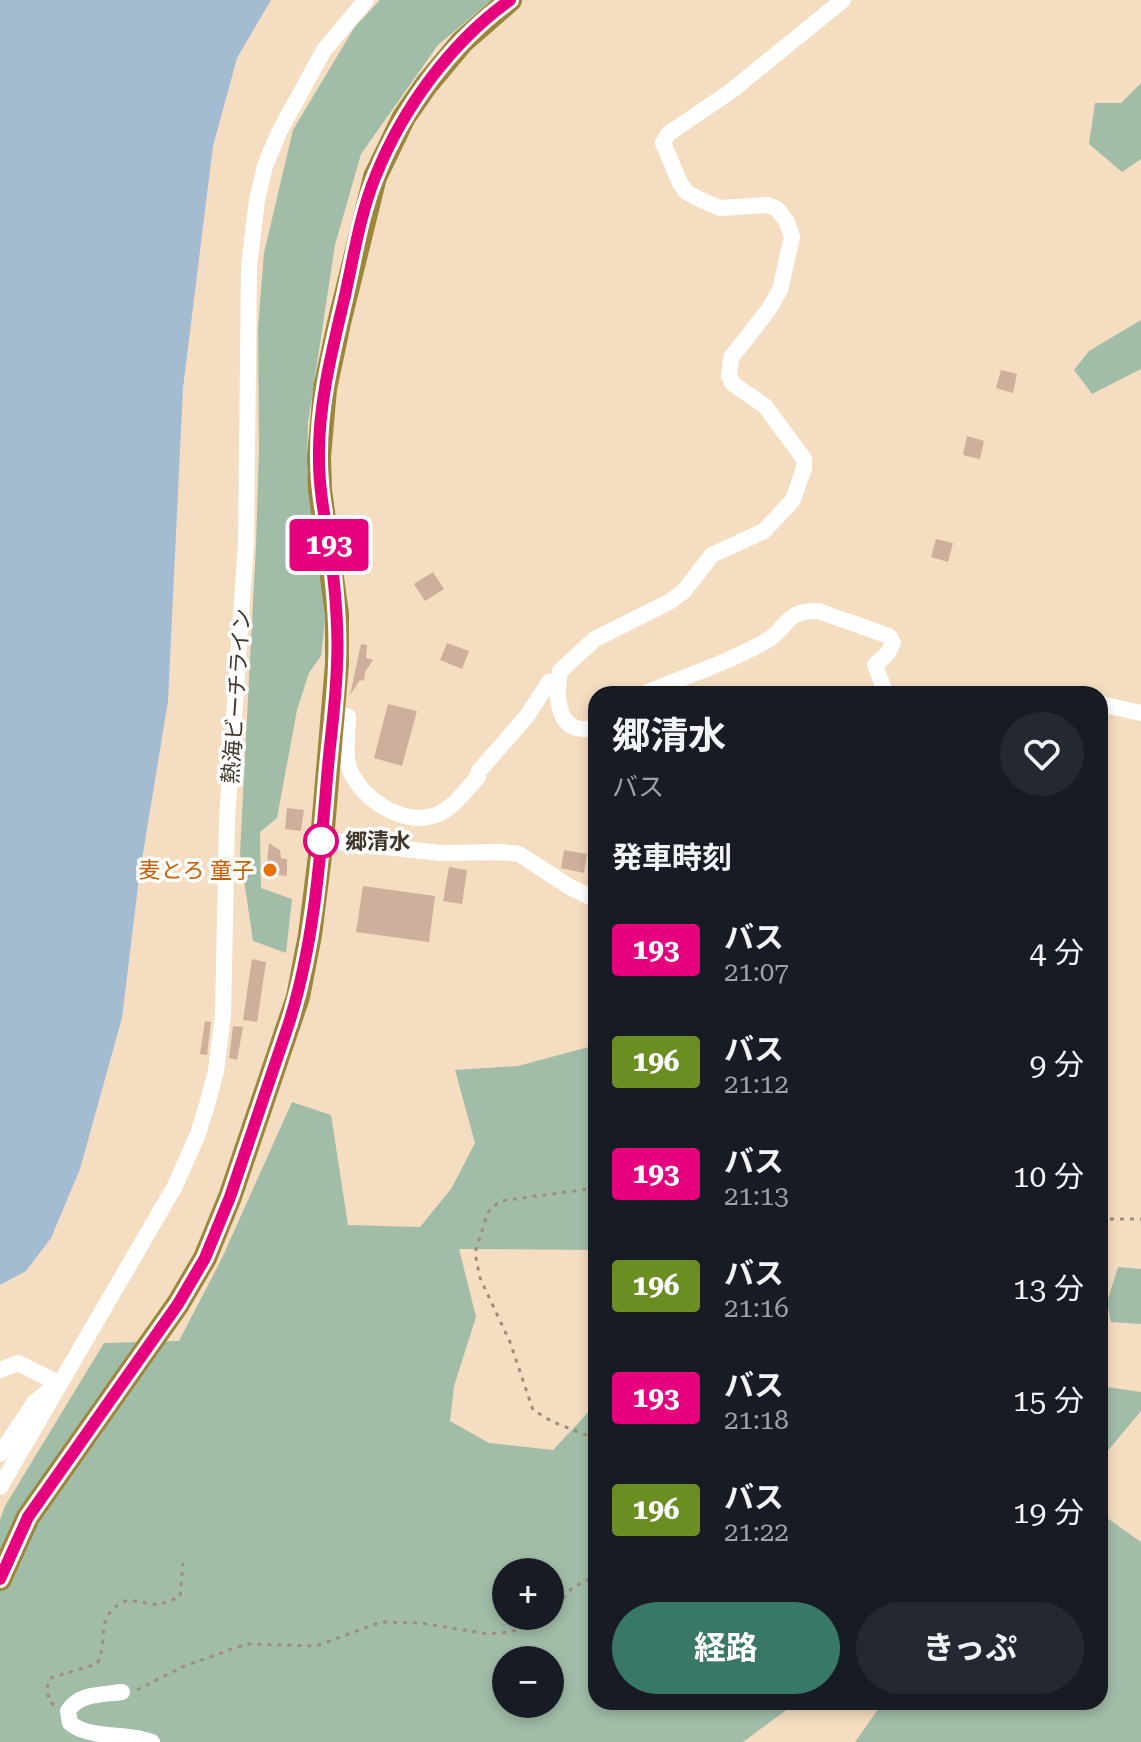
<!DOCTYPE html>
<html lang="ja">
<head>
<meta charset="utf-8">
<style>
	:root { --surface:#171b24; --page:#242831; --text:#f1f3f6; --muted:#9ea1a6; --accent:#397866 }
	body { margin:0; font-family:"Roboto Serif","Noto Sans JP",serif; background:var(--page); color:var(--text); height:100vh; display:flex; flex-direction:column; font-size:30px; white-space:nowrap }
	* { box-sizing:border-box; margin:0 }
	p { font-size:26px; color:var(--muted) }
	.icon { flex:none; width:44px; height:44px; fill:none; stroke:currentColor; stroke-width:2; stroke-linecap:round; stroke-linejoin:round }
	.map { position:relative; flex:1; overflow:hidden }
	.drawer { position:absolute; left:588px; top:686px; width:520px; height:1024px; display:flex; flex-direction:column; background:var(--surface); border-radius:24px; box-shadow:0 4px 12px #0003 }
	.drawer>* { flex:none }
	.badge { padding:0 16px; border-radius:6px; font-size:28px; line-height:52px }
	.buttons { position:absolute; left:492px; top:1558px; display:grid; gap:16px }
	.buttons a { display:grid; place-items:center; width:72px; height:72px; border-radius:50%; background:var(--surface); box-shadow:0 4px 12px #0003; font-size:40px }
	.map>.badge { position:absolute; translate:-50% -50%; box-shadow:0 0 0 4px #fff }
	h2 { padding:0 24px; font-size:30px; line-height:72px }
	.round { display:grid; place-items:center; flex:none; width:84px; height:84px; border-radius:42px; background:var(--page) }
	.overview { display:flex; align-items:center; justify-content:space-between; height:136px; padding:0 24px }
	h1 { font-size:38px; font-weight:700; line-height:60px }
	.action { display:flex; gap:16px; margin-top:auto; padding:16px 24px }
	.action a { flex:1; height:92px; border-radius:48px; background:var(--accent); color:#fff; font-size:32px; font-weight:700; line-height:92px; text-align:center }
	.action a+a { background:var(--page); color:var(--text) }
	ul { padding:0; list-style:none }
	li { display:flex; align-items:center; gap:24px; height:112px; padding:0 24px }
	li div { flex:1 }
	li b { display:block; font-size:30px }
	li em { font-style:normal }
	li .badge { min-width:88px; font-weight:700; text-align:center }
	.map>svg:first-child { display:block }
</style>
</head>
<body>
<div class="map">
<svg width="1141" height="1742" viewBox="0 0 1141 1742">
	<rect width="100%" height="100%" fill="#f5ddc2"/>
	<!-- green -->
	<path fill="#a1bda8" fill-rule="evenodd" d="M380,0H492L438,45L361,154L335,245L308,423L307,471L320,539L327,603L321,656L309,673L297,710L277,818L260,832L261,888L292,899L286,953L253,941L240,853L256,545L259,449L258,328L264,253L293,130L354,28Z
		M1141,83V159L1122,172L1089,144L1095,103H1121Z
		M1141,320V369L1092,394L1074,370L1089,351Z
		M596,1045V1250L459,1249L476,1317L454,1386L450,1421L489,1443L553,1450L596,1404V1702H794L789,1708L743,1742H0V1520L5,1506L104,1343L179,1341L222,1258L292,1102L331,1115L348,1225L420,1227L451,1189L475,1143L455,1070L518,1066ZM506,1572H550V1616H506ZM506,1660H550V1704H506Z
		M1118,1267L1141,1269V1324L1111,1322L1107,1302Z
		M1100,1386L1141,1392V1411L1100,1460Z
		M1100,1513L1141,1542V1742H855L883,1702H1100Z"/>
	<!-- water -->
	<path fill="#a3bcd2" d="M0,0H271L237,58L213,146L183,388L168,701L139,878L122,1018L80,1169L51,1238L26,1271L0,1285Z"/>
	<!-- building -->
	<path fill="#cdaf9b" d="M1001,370L1017,374L1013,393L996,388Z
		M967,436L984,441L980,459L963,455Z
		M936,539L953,543L948,562L931,557Z
		M433,572L444,589L425,601L414,584Z
		M447,643L469,651L462,669L440,660Z
		M361,644L367,645L366,658L373,660L365,672L364,681L360,680L350,695Z
		M388,704L417,711L402,766L374,758Z
		M287,808L304,810L301,831L285,829Z
		M269,843L280,850L281,858L287,859V876L266,874Z
		M564,850L587,854L584,873L561,868Z
		M449,867L467,870L462,904L443,901Z
		M363,886L435,896L429,942L356,932Z
		M252,959L266,962L257,1022L243,1020Z
		M205,1021L211,1022L207,1055L200,1054Z
		M233,1026L243,1027L237,1060L229,1058Z"/>
	<g fill="none" stroke-linecap="round" stroke-linejoin="round">
		<!-- path -->
		<path stroke="#9e8d7a" stroke-width="3" stroke-dasharray="4 6" stroke-linecap="butt" d="M596,1188L500,1201L488,1212L475,1253L480,1278L510,1342L533,1410L553,1422L596,1439
			M1100,1219H1141
			M550,1614L572,1588L596,1575
			M137,1690L182,1667L246,1644L316,1646L381,1622L421,1623L488,1634L509,1632L525,1628L546,1616
			M54,1705L49,1701L47,1688L50,1678L97,1664C110,1639 92,1614 128,1600L158,1605L180,1597L183,1563"/>
		<!-- minor -->
		<path stroke="#fff" stroke-width="16" d="M644,694C685,676 728,663 766,641C790,627 783,611 818,611L889,636L893,643L888,653L875,665L886,694
			M1100,704L1141,713
			M333,711L348,717C348,732 344,754 349,768C362,802 413,834 447,809C459,801 468,787 478,777L479,771L527,716L549,682L558,681
			M596,727C557,739 555,697 560,671L595,639L669,602L683,592L712,555L764,531L793,500L804,468V459L765,406L733,384L729,376L731,358L769,309L780,290L792,237L787,222L777,209L768,205L720,208L699,199L686,192L680,183L663,143L668,134L731,91L843,0
			M322,840L441,853L502,852L519,854L570,887L596,900
			M0,1370L18,1363L58,1383
			M0,1454L34,1403L54,1386
			M0,1487L175,1186L198,1134L207,1105L216,1071L223,1015L227,819L246,544L249,266L257,200L265,166L279,132L324,50L366,0
			M122,1692C102,1695 79,1693 68,1711L70,1723C90,1740 127,1732 152,1742"/>
		<!-- highway -->
		<path stroke="#9c863a" stroke-width="24" d="M0,1579L28,1517L178,1304L205,1258L230,1197L298,997L310,935L322,840L337,664V614L320,490L319,457L325,389L339,323L375,177L404,117L427,84L462,42L510,0"/>
	</g>
	<g fill="none" stroke-linecap="round" stroke-linejoin="round">
		<defs>
			<path id="line" d="M0,1579L28,1517L178,1304L205,1258L230,1197L289,1023C314,944 320,860 327,778C330,740 336,702 337,664C339,626 335,587 330,549C325,519 319,490 319,459C318,407 331,355 343,304C353,262 359,216 376,175C403,108 451,42 510,0"/>
		</defs>
		<!-- line casing -->
		<use href="#line" stroke="#fff" stroke-width="18"/>
		<!-- line -->
		<use href="#line" stroke="#e6007e" stroke-width="12"/>
	</g>
	<!-- markers -->
	<circle fill="#fff" stroke="#e6007e" stroke-width="4" cx="321" cy="841" r="16"/>
	<circle fill="#e8710a" stroke="#fff" stroke-width="3" cx="270" cy="870" r="8"/>
	<g text-anchor="middle" stroke-width="7" stroke-linejoin="round" paint-order="stroke">
		<!-- street labels -->
		<g font-size="22" fill="#41382d" stroke="#fff">
			<text transform="translate(236 696) rotate(-86)" y="8">熱海ビーチライン</text>
		</g>
		<!-- stop labels -->
		<g font-size="22" font-weight="bold" fill="#41382d" stroke="#fff" text-anchor="start">
			<text x="345" y="849">郷清水</text>
		</g>
		<!-- food labels -->
		<g font-size="22" fill="#c56008" stroke="#fff" text-anchor="end">
			<text x="254" y="878">麦とろ 童子</text>
		</g>
	</g>
</svg>
<div class="buttons">
<a>+</a>
<a>−</a>
</div>
<b class="badge" style="left:329px;top:545px;background:#e6007e;color:#fff">193</b>
<section class="drawer">
<div class="overview"><div><h1>郷清水</h1><p>バス</p></div><a class="round"><svg class="icon" aria-label="heart" viewBox="0 0 24 24"><path d="M12 20l-8-8c-3-5 5-10 8-4 3-6 11-1 8 4z"/></svg></a></div>
<h2>発車時刻</h2>
<ul>
<li><span class="badge" style="background:#e6007e;color:#fff">193</span><div><b>バス</b><p>21:07</p></div><em>4 分</em></li>
<li><span class="badge" style="background:#6b8e23;color:#fff">196</span><div><b>バス</b><p>21:12</p></div><em>9 分</em></li>
<li><span class="badge" style="background:#e6007e;color:#fff">193</span><div><b>バス</b><p>21:13</p></div><em>10 分</em></li>
<li><span class="badge" style="background:#6b8e23;color:#fff">196</span><div><b>バス</b><p>21:16</p></div><em>13 分</em></li>
<li><span class="badge" style="background:#e6007e;color:#fff">193</span><div><b>バス</b><p>21:18</p></div><em>15 分</em></li>
<li><span class="badge" style="background:#6b8e23;color:#fff">196</span><div><b>バス</b><p>21:22</p></div><em>19 分</em></li>
</ul>
<div class="action"><a>経路</a><a>きっぷ</a></div>
</section>
</div>
</body>
</html>
